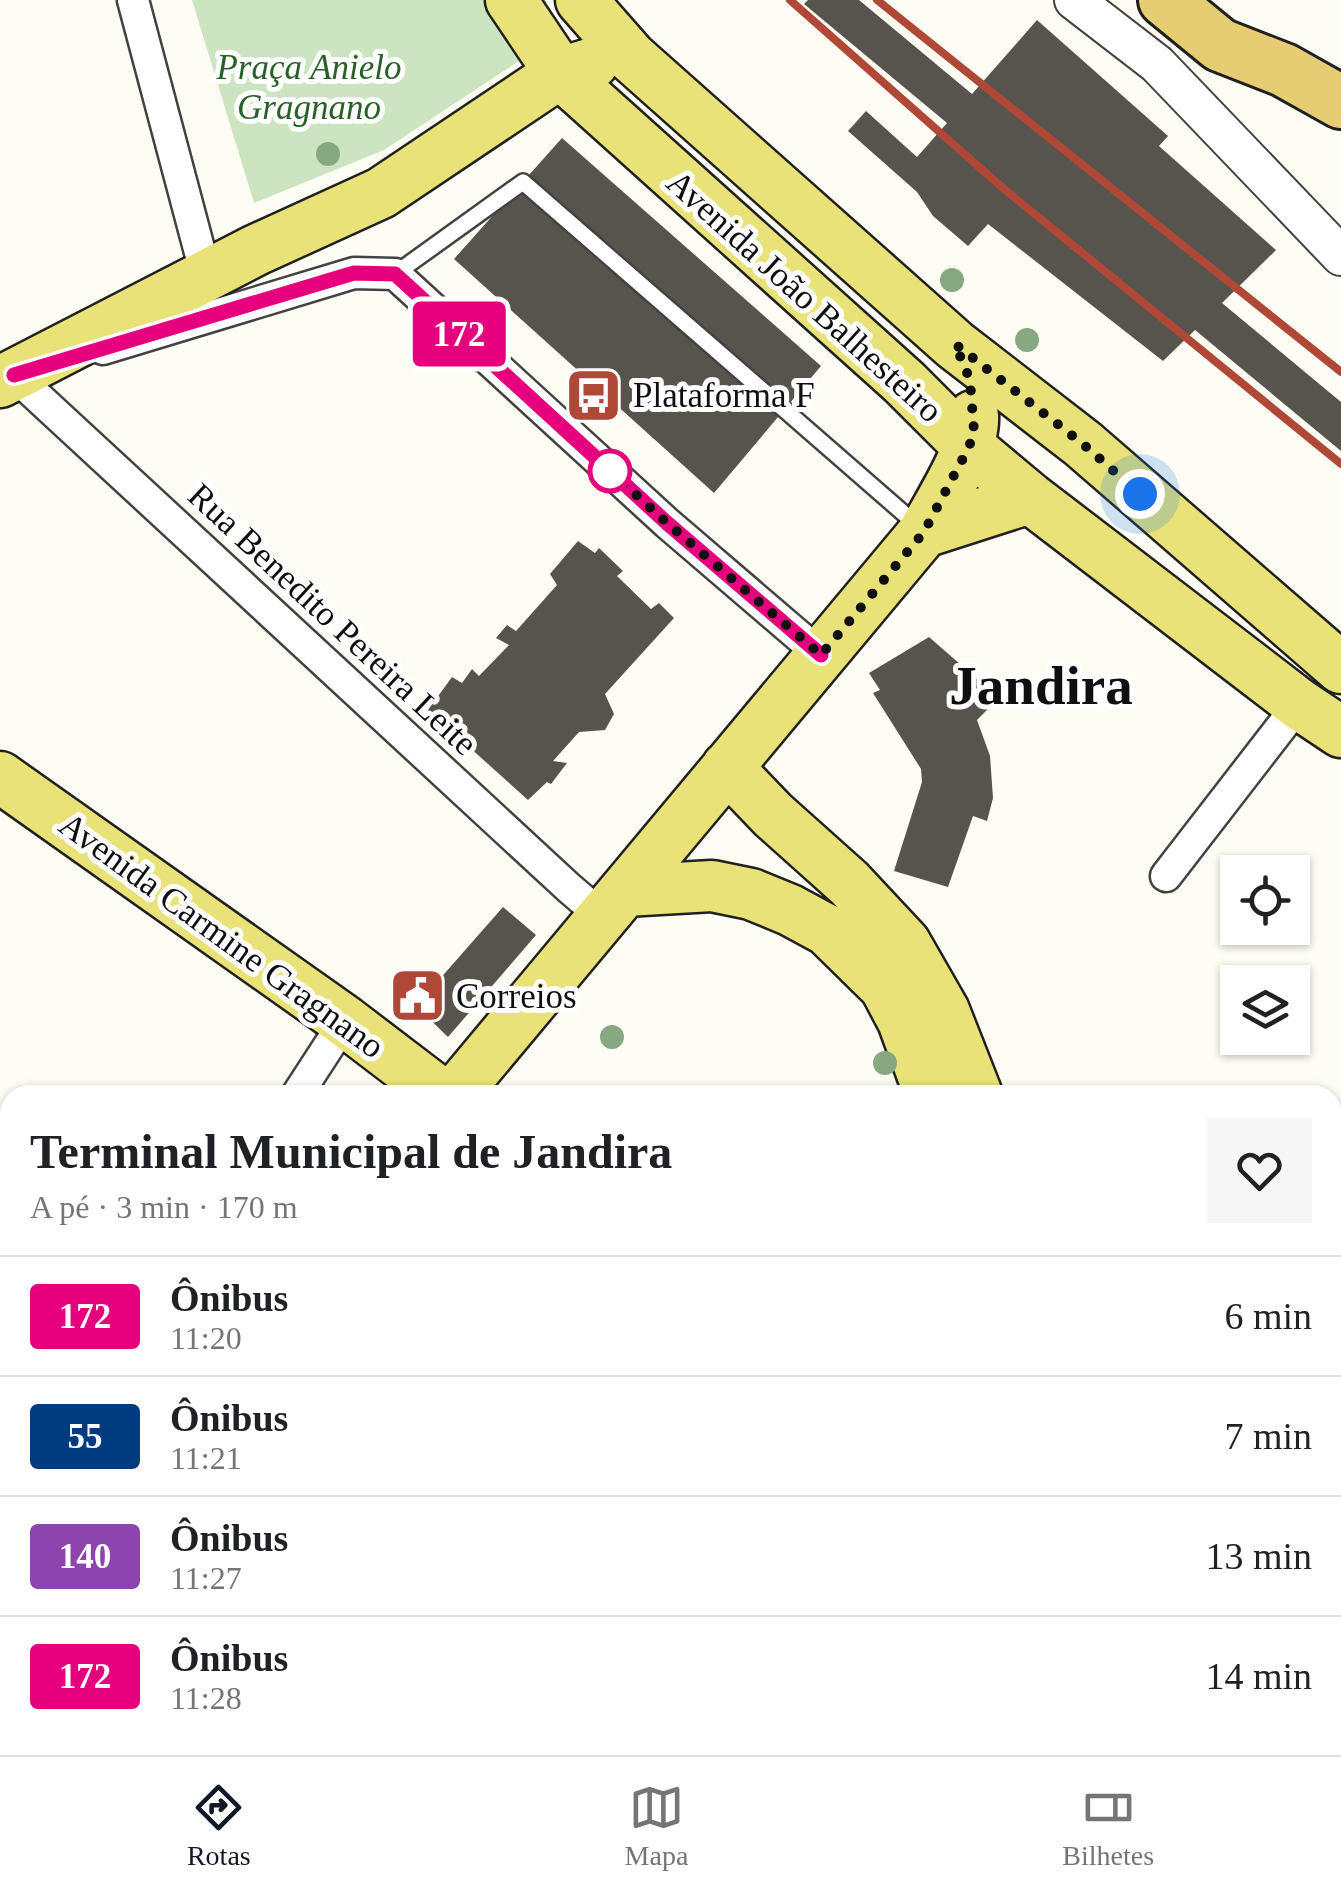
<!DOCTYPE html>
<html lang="pt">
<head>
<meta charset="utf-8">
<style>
	:root { --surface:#fff; --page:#f6f6f6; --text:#202124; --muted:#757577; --line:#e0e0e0; --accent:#111827 }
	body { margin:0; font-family:Georgia,serif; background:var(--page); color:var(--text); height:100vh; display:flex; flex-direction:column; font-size:38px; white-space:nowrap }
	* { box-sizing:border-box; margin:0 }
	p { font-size:32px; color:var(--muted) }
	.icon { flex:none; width:55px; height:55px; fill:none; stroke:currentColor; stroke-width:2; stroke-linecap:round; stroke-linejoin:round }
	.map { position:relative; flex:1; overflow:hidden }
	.drawer { position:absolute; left:0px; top:1085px; width:1342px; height:670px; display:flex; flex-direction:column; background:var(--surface); border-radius:30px 30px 0 0; box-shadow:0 2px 8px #0004 }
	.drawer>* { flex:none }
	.badge { padding:0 20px; border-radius:8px; font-size:35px; line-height:65px }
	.fabs { position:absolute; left:1220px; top:855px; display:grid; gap:20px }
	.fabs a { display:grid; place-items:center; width:90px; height:90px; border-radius:0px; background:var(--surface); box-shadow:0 2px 8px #0004; font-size:50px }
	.you { position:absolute; width:50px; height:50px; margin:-25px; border:8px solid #fff; border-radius:50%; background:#1a73e8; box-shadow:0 0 0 15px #1a73e833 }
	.map>.badge { position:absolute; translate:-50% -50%; box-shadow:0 0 0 5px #fff }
	.round { display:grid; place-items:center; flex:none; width:105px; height:105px; border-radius:0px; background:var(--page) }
	.head { display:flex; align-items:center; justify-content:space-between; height:170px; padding:0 30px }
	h1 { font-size:48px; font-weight:800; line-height:75px }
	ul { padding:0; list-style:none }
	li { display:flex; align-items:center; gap:30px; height:120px; padding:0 30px; border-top:2px solid var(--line) }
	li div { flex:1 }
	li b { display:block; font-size:38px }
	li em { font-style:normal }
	li .badge { min-width:110px; font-weight:700; text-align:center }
	.dock { display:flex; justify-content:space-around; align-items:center; height:140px; border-top:2px solid var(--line); background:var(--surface); font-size:28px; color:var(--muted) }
	.dock a { display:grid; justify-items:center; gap:5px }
	.dock .active { color:var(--accent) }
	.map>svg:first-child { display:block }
</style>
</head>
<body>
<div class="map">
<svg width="1341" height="1755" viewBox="0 0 1341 1755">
	<rect width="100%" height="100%" fill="#fdfdf3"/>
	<!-- green -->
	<path fill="#cce5c0" d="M192,0H492L522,59L384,150L254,203Z"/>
	<!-- building -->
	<path fill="#57534d" d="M808,0H859L972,94L1037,20L1168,136L1159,146L1276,250L1222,303L1341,402V451L1195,330L1163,361L988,224L968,246L933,216L917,192L848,131L866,111L917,157L947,123L804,4Z
		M562,138L821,366L714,493L454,259Z
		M578,541L595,553L599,548L623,571L617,576L651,609L659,603L674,618L605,694L614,714L605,730L579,732L553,761L567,763L551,784L547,782L528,800L428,710L452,677L462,683L472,669L479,676L509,645L496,638L507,625L516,631L557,585L550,574Z
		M929,637L999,698L977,720L990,756L993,798L987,821L973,816L948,887L894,871L922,782L921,769L873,693L880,690L869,673Z
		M503,907L536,935L448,1037L416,1006Z
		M1341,1729V1755H1318L1327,1745H1332V1739Z"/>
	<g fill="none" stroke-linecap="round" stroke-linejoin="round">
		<defs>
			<path id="service" d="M395,274L523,182L917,525
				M873,1745L876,1755
				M1007,1745V1755
				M1084,1745L1085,1755
				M749,1755L753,1745"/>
			<path id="minor" d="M133,0L206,275
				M103,349L354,273L395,274L667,523L821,655
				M14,375L569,888L603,917
				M1166,876L1299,704
				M297,1095L345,1021
				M0,1185L10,1191
				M0,1580L10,1586
				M0,1672H10"/>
			<path id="tertiary" d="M1074,0L1157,64L1341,256
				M507,1755L514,1745
				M1166,1755L1168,1745"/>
			<path id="primary" d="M511,0L560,73L904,382L969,447L1030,498L1299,704L1341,732
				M581,0L631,57L955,345L1083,444L1341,668
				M0,382L256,250L381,193L560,73L593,63
				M924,532L1030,498
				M727,767L773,815L849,883L905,943L944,1011L977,1095
				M0,777L345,1021L442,1095
				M625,891L712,886L751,894L790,910L827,930L885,987L903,1021L930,1095
				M454,1095L924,532C940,501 975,450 973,416
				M1332,1367L1341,1366
				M1332,1441L1341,1437"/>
			<path id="trunk" d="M1165,0L1220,45L1284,70L1341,102"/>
		</defs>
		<!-- service casing -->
		<use href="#service" stroke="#424242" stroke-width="20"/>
		<!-- minor casing -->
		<use href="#minor" stroke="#424242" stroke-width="35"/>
		<!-- tertiary casing -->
		<use href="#tertiary" stroke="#424242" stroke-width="42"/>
		<!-- primary casing -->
		<use href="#primary" stroke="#202020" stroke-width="55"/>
		<!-- trunk casing -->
		<use href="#trunk" stroke="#202020" stroke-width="58"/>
		<!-- service -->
		<use href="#service" stroke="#fff" stroke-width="15"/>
		<!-- minor -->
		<use href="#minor" stroke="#fff" stroke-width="30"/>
		<!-- tertiary -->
		<use href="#tertiary" stroke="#fff" stroke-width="38"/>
		<!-- primary -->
		<use href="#primary" stroke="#e8e278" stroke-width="50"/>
		<!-- trunk -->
		<use href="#trunk" stroke="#e6cd72" stroke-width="52"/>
		<!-- rail -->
		<path stroke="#b04837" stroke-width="8" d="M790,0L1004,189L1341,464
			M877,0L1341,372"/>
	</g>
	<!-- trees -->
	<g fill="#88a783">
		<circle cx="328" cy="154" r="12"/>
		<circle cx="952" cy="280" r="12"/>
		<circle cx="1027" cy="340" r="12"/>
		<circle cx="612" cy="1037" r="12"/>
		<circle cx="885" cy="1063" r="12"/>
	</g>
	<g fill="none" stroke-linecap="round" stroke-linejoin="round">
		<defs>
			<path id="line" d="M14,375L354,273L395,274L667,523L821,655"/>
		</defs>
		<!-- line casing -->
		<use href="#line" stroke="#fff" stroke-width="22"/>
		<!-- line -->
		<use href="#line" stroke="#e6007e" stroke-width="15"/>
		<!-- walk -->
		<path stroke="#0f0f0f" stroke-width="10" stroke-dasharray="0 18" d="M610,471L667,523L821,655L924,532L969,447L974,431L970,380L955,344L1083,444L1140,494"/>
	</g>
	<!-- icons -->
	<defs>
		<symbol id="bus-square" viewBox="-11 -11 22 22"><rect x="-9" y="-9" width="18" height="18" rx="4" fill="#b04837" stroke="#fff"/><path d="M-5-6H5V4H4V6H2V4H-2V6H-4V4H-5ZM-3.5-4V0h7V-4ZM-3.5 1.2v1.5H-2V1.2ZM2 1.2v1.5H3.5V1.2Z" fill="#fff"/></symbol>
		<symbol id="civic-square" viewBox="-11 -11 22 22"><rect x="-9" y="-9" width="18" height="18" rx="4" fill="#b04837" stroke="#fff"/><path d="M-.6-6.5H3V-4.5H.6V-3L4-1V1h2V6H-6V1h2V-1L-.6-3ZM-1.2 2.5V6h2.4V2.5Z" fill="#fff"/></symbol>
	</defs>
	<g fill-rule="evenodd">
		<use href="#bus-square" x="562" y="364" width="63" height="63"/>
		<use href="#civic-square" x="386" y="964" width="63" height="63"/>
	</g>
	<!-- markers -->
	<circle fill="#fff" stroke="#e6007e" stroke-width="5" cx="610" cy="471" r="20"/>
	<g text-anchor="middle" stroke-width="10" stroke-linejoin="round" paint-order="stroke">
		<!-- park labels -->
		<g font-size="35" font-style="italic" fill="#286027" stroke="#fff">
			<text x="309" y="79">Praça Anielo<tspan x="309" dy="40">Gragnano</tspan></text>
		</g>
		<!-- street labels -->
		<g font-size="35" fill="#0f0f0f" stroke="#fff">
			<text transform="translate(805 296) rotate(42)" y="12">Avenida João Balhesteiro</text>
			<text transform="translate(333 619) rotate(43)" y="12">Rua Benedito Pereira Leite</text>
			<text transform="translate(222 935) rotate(36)" y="12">Avenida Carmine Gragnano</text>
		</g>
		<!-- poi labels -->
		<g font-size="35" fill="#0f0f0f" stroke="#fff" text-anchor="start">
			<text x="633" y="407">Plataforma F</text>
			<text x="456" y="1008">Correios</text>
		</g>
		<!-- town labels -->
		<g font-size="55" font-weight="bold" fill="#0f0f0f" stroke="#fff">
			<text x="1041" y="704">Jandira</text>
		</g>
	</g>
</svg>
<div class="fabs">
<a><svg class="icon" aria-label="locate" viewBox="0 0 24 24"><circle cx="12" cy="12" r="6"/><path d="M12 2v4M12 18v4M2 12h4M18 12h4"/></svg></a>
<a><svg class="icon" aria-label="layers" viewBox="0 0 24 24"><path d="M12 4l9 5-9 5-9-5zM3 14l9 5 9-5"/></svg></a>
</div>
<div class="you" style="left:1140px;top:494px"></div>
<b class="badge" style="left:459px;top:334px;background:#e6007e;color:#fff">172</b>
<section class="drawer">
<div class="head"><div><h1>Terminal Municipal de Jandira</h1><p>A pé · 3 min · 170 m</p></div><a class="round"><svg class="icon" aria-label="heart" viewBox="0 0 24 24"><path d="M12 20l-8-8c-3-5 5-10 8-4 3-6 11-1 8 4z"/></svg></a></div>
<ul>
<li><span class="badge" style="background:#e6007e;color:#fff">172</span><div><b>Ônibus</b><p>11:20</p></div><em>6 min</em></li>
<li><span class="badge" style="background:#003b80;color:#fff">55</span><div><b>Ônibus</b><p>11:21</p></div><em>7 min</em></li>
<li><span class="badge" style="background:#8e44ad;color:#fff">140</span><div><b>Ônibus</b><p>11:27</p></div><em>13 min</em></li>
<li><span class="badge" style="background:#e6007e;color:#fff">172</span><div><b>Ônibus</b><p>11:28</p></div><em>14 min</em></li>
</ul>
</section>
</div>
<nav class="dock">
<a class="active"><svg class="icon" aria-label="directions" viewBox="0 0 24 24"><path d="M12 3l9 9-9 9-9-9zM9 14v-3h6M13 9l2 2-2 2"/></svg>Rotas</a>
<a><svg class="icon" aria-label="map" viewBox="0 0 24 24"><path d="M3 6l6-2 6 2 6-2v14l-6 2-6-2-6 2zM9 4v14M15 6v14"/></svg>Mapa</a>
<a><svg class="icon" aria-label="tickets" viewBox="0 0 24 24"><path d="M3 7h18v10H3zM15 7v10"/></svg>Bilhetes</a>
</nav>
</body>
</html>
